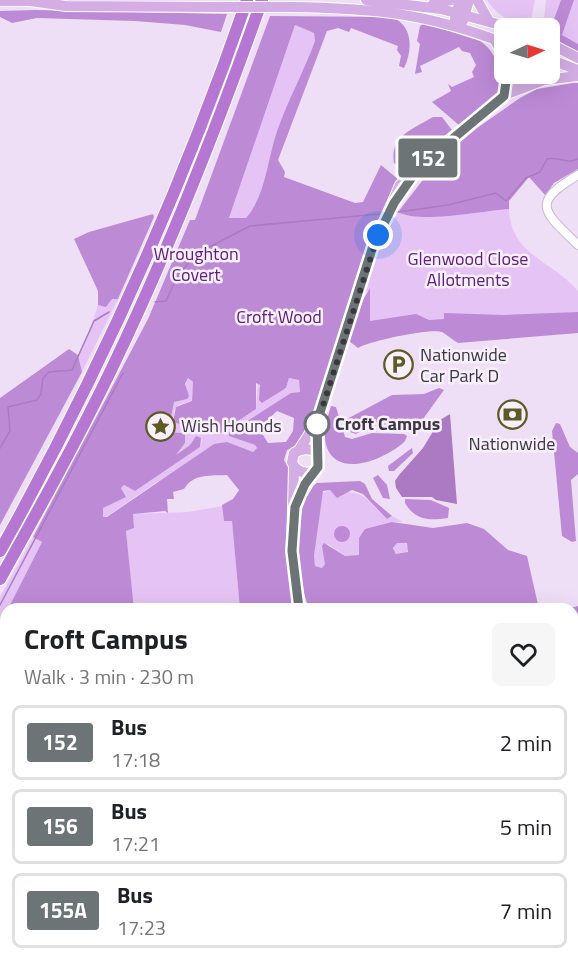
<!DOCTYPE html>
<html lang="en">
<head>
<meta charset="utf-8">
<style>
	:root { --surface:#fff; --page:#f6f6f6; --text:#202124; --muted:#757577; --line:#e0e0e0 }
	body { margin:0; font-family:"Titillium Web",sans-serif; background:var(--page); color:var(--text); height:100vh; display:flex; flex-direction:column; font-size:22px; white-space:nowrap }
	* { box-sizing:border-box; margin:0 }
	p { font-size:20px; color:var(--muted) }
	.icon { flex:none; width:33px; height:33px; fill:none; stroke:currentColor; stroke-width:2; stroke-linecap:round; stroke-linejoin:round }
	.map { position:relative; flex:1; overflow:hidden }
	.sheet { position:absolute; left:0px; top:603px; width:579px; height:366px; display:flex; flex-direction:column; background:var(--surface); border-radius:18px 18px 0 0; box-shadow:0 6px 24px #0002 }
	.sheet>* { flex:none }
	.badge { padding:0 12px; border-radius:4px; font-size:21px; line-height:39px }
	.needle { width:39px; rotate:86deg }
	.fabs { position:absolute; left:494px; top:18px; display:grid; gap:12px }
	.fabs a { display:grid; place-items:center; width:66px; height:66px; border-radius:9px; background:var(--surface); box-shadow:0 6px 24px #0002; font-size:30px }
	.you { position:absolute; width:30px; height:30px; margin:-15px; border:4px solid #fff; border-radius:50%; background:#1a73e8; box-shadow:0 0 0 9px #1a73e833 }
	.map>.badge { position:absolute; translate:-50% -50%; box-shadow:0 0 0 3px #fff }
	.round { display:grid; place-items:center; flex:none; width:63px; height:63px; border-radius:9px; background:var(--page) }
	.summary { display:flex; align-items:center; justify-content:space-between; height:102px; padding:0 24px }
	h1 { font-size:28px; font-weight:700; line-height:45px }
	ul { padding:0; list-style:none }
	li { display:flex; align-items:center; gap:18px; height:75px; margin:0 12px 9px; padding:0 12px; border:3px solid var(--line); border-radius:9px }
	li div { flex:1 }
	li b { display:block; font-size:22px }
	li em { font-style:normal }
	li .badge { min-width:66px; font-weight:700; text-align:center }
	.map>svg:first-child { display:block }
</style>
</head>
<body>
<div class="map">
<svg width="578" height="969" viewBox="0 0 578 969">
	<rect width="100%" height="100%" fill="#efdff6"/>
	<!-- green -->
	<path fill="#e5c4f5" d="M487,0H535L530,25C514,27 495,13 487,0Z
		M546,0H561L550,30L553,38L549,36V28H543Z
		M574,0H578V44L562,35Z
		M295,25L314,33L315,41C304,71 288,100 277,131C267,160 266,195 246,218H229Z
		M509,209C511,256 552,260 578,291V321H370L369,289L364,295L380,245L398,212C419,224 482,211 509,209Z
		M112,299H118L82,372L78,355L88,336L98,305L106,306Z
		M188,378L193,382L192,401L178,405L174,411L173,422L217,435L256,409L258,382L261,391L259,396L286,389L289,378L299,380L300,392L229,436L255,445L257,448L253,453L157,482L106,517H103V508L123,491L121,488L124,485L135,491L200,447L202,440L196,436L190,445L176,455L185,443V433L158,432L151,424L155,418L170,422L172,405L176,400L180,401Z
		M389,419H423L412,435C401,418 379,428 361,432L380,420Z
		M330,490C367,494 360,492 387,519L392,516L403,522H392L359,538V555L345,556L328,544L325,564L322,568L315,566L314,556L322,493Z
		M223,506L224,521H232L240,609H134L126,531L134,528L132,514L188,512Z
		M33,537L42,542L0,625V597Z
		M394 548a7 7 0 1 1 14 0a7 7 0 1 1-14 0Z
		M578,696V798L573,797V702Z
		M573,813H578V850L573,849Z
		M6,822V963H452L453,969H0V823Z"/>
	<!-- forest -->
	<path fill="#bd8ad5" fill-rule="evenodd" d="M561,0H574L562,35L578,44V53L553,38L550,30Z
		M35,10L227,14L221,32L185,25L135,21L37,18L12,23L0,17V11Z
		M270,16L391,17C413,24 413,50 404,68L399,66L401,56L397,50L398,46L351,28L349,32L338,28L327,31L278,160L285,172L284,177L355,203L363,202L381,165L399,180C380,219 363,256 350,298C335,349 326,403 296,448L287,450L284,460L291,472L287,538L296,609H240L232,521H224L222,505L233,499L239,490L227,475C210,476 194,473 184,489L173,492L174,499H167L168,513L165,511L133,514L134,528L126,531L134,609H8L42,542L33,537L148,319L190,220H195ZM295,25L314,33L315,41C304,71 288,100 277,131C267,160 266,195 246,218H229ZM188,378L193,382L192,401L176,407L173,422L217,435L256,409V383L260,385L259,400L262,403L286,388L289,378L299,380L300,392L291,393L229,433V436L255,445L257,448L253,452L227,442L214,444L107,517H103V508L126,497L121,488L124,485L135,491L200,447L201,438L196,436L190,445L176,455L185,443V433L158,432L151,424L155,418L170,422L174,402L187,399L189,396L185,384ZM277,411L294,418L293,431L286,442L268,443L260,430L262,425Z
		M424,23L480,41C498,52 507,82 494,99C486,110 470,118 460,126L432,102L451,91L448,84L452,87L474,77L472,72L476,65L470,53L462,51L459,47L420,66L422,72L415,74L420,44L417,41L420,26Z
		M573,83H578V169L554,183L545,195L529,177L509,201V209C482,211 419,224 398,212L436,163L477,128L520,98L537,89Z
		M433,117H442L452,130L404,172L394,163C389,136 415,128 433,117Z
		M153,214L154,217L118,299H112L106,307L98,305V291L74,239L89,232Z
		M370,288V321L416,314L429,320L444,319V313L503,315L578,312V333L458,343C453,340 447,335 442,332C431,328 369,341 358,348L349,341L360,305Z
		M69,349L78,355L82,372L0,525V398Z
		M439,388L444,390L423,419L380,420L356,434L347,431L345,420L392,395L424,394Z
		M331,406L336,407L345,437L352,439L372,433L404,434L407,436L405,441C389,457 340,480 327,448C322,434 327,419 331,406Z
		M556,423L560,424L570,447L578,453V474L571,480L576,541L572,542L562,536L552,431Z
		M412,448L413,453L394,471H389L388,466Z
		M378,475L387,485L390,499L383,498L373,478Z
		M360,481L365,484L372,499L392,516L387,519L363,494L352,490L337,498L330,490L323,491L314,556L315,566L322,568L325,564L322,546L324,543L345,556L359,555V538L365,529L392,522L433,528L467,523L484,529L508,550L527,556L539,609H442L432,607L421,609H310C297,586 291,498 317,483ZM397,543H407L408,552L396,554L393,548Z
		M405,499L431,500L449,508L448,518C428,521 415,520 405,503Z
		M334 534a8 8 0 1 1 16 0a8 8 0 1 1-16 0Z
		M578,606V681L573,687V609H566Z
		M6,613V822L0,823V625Z
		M218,963H254L247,969H210Z"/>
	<!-- water -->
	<path fill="#ac7ac3" d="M450,414L457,504L436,500L432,497H402L396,488L395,481L399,475L423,448L440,420Z"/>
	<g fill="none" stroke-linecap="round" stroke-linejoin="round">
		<!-- stream -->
		<path stroke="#ac7ac3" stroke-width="1.5" d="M398,212L448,205L496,193L506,201L526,178L540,172L547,159C558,156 567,165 578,159
			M155,302L166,301L177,277L196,254L250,226L379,214
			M0,448L10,431L8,407L37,400L41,394L43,378L49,372L72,370L94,321L109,312
			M0,605L123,373
			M1,632L6,647
			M0,813L6,811
			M174,963L178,969
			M143,969L152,963"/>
		<defs>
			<path id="minor" d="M578,175C530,203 543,211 578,245
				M456,963L457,969"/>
			<path id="major" d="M366,0L441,9L512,28
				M477,0L489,21
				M0,1H30L66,6L219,7
				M433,4L451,0
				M290,7C373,8 426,13 504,43
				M455,19L460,0
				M463,21L469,0
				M494,39L504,56
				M549,43L578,58
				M549,59L578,70
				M505,93L507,74
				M507,94L544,80L578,76
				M317,422L318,455
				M299,450L317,422L369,257L400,185L440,147L501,99L520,74
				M294,467L292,551L299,609
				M296,504C300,495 319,467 319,462C320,447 303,447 294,453L292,462C296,472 306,475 315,471
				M573,808H578"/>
			<path id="highway" d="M0,551C99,374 181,191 247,0
				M0,579C39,509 78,439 113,366C170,247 218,125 262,0"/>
		</defs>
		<!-- minor casing -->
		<use href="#minor" stroke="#c7b8ce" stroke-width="10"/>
		<!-- major casing -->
		<use href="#major" stroke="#fff" stroke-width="12"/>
		<!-- highway casing -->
		<use href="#highway" stroke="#fff" stroke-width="14"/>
		<!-- minor -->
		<use href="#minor" stroke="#fff" stroke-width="8"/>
		<!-- major -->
		<use href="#major" stroke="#d3ade4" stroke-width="10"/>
		<!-- highway -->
		<use href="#highway" stroke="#b677d2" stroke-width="12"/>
		<defs>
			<path id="major-bridge" d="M219,7H290"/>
		</defs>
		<!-- major-bridge casing -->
		<use href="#major-bridge" stroke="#fff" stroke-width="12" stroke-linecap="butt"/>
		<!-- major-bridge -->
		<use href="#major-bridge" stroke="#d3ade4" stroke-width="10"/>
	</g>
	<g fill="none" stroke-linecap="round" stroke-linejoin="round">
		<defs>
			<path id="line" d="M299,609L292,551L295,507L305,484L318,467L317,422L373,246L394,203L420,166L504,96L507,74"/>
		</defs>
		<!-- line casing -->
		<use href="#line" stroke="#fff" stroke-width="14"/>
		<!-- line -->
		<use href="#line" stroke="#6c7476" stroke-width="9"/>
		<!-- walk -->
		<path stroke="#3c363f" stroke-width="6" stroke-dasharray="0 10.8" d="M317,424L378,235"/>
	</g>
	<!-- icons -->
	<defs>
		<symbol id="parking-ring" viewBox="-11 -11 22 22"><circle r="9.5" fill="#f8effd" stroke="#5e5a26" stroke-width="1.5"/><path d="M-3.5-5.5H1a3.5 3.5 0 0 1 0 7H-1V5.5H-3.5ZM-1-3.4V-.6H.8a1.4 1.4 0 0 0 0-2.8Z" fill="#5e5a26"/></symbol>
		<symbol id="bank-ring" viewBox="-11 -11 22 22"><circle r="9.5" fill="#f8effd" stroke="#5e5a26" stroke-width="1.5"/><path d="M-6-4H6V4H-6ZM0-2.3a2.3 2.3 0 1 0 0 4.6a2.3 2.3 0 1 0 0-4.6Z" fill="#5e5a26"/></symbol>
		<symbol id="sight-ring" viewBox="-11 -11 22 22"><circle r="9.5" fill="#f8effd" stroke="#5e5a26" stroke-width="1.5"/><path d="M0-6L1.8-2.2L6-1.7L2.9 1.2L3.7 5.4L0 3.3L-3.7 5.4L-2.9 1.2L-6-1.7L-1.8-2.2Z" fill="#5e5a26"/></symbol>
	</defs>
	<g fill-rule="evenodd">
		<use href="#parking-ring" x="382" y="348" width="33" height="33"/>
		<use href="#bank-ring" x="496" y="398" width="33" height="33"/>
		<use href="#sight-ring" x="144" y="410" width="33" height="33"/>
	</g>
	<!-- markers -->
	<circle fill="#fff" stroke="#6c7476" stroke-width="3" cx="317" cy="424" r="12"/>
	<g text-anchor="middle" stroke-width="5" stroke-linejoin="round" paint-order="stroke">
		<!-- park labels -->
		<g font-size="18" fill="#602079" stroke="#f8effd">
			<text x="196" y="260">Wroughton<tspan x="196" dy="21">Covert</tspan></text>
			<text x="468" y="265">Glenwood Close<tspan x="468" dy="21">Allotments</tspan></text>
			<text x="279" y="323">Croft Wood</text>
		</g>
		<!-- poi labels -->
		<g font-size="18" fill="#3c363f" stroke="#f8effd" text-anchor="start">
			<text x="420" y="361">Nationwide<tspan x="420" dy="21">Car Park D</tspan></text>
			<text x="181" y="432">Wish Hounds</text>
			<text x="512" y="450" text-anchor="middle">Nationwide</text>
		</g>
		<!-- stop labels -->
		<g font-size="18" font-weight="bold" fill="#3c363f" stroke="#f8effd" text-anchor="start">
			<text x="335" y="430">Croft Campus</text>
		</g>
	</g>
</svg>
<div class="fabs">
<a><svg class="needle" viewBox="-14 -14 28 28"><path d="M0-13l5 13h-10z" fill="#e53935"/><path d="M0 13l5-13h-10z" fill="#757577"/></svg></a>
</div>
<div class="you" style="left:378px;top:235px"></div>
<b class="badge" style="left:428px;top:158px;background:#6c7476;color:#fff">152</b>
<section class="sheet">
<div class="summary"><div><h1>Croft Campus</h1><p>Walk · 3 min · 230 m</p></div><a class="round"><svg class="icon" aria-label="heart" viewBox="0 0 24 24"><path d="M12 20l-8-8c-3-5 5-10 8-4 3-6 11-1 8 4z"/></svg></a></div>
<ul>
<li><span class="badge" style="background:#6c7476;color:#fff">152</span><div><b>Bus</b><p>17:18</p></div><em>2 min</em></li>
<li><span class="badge" style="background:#6c7476;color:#fff">156</span><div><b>Bus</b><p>17:21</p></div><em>5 min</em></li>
<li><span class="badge" style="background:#6c7476;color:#fff">155A</span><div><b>Bus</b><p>17:23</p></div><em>7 min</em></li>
</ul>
</section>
</div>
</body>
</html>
